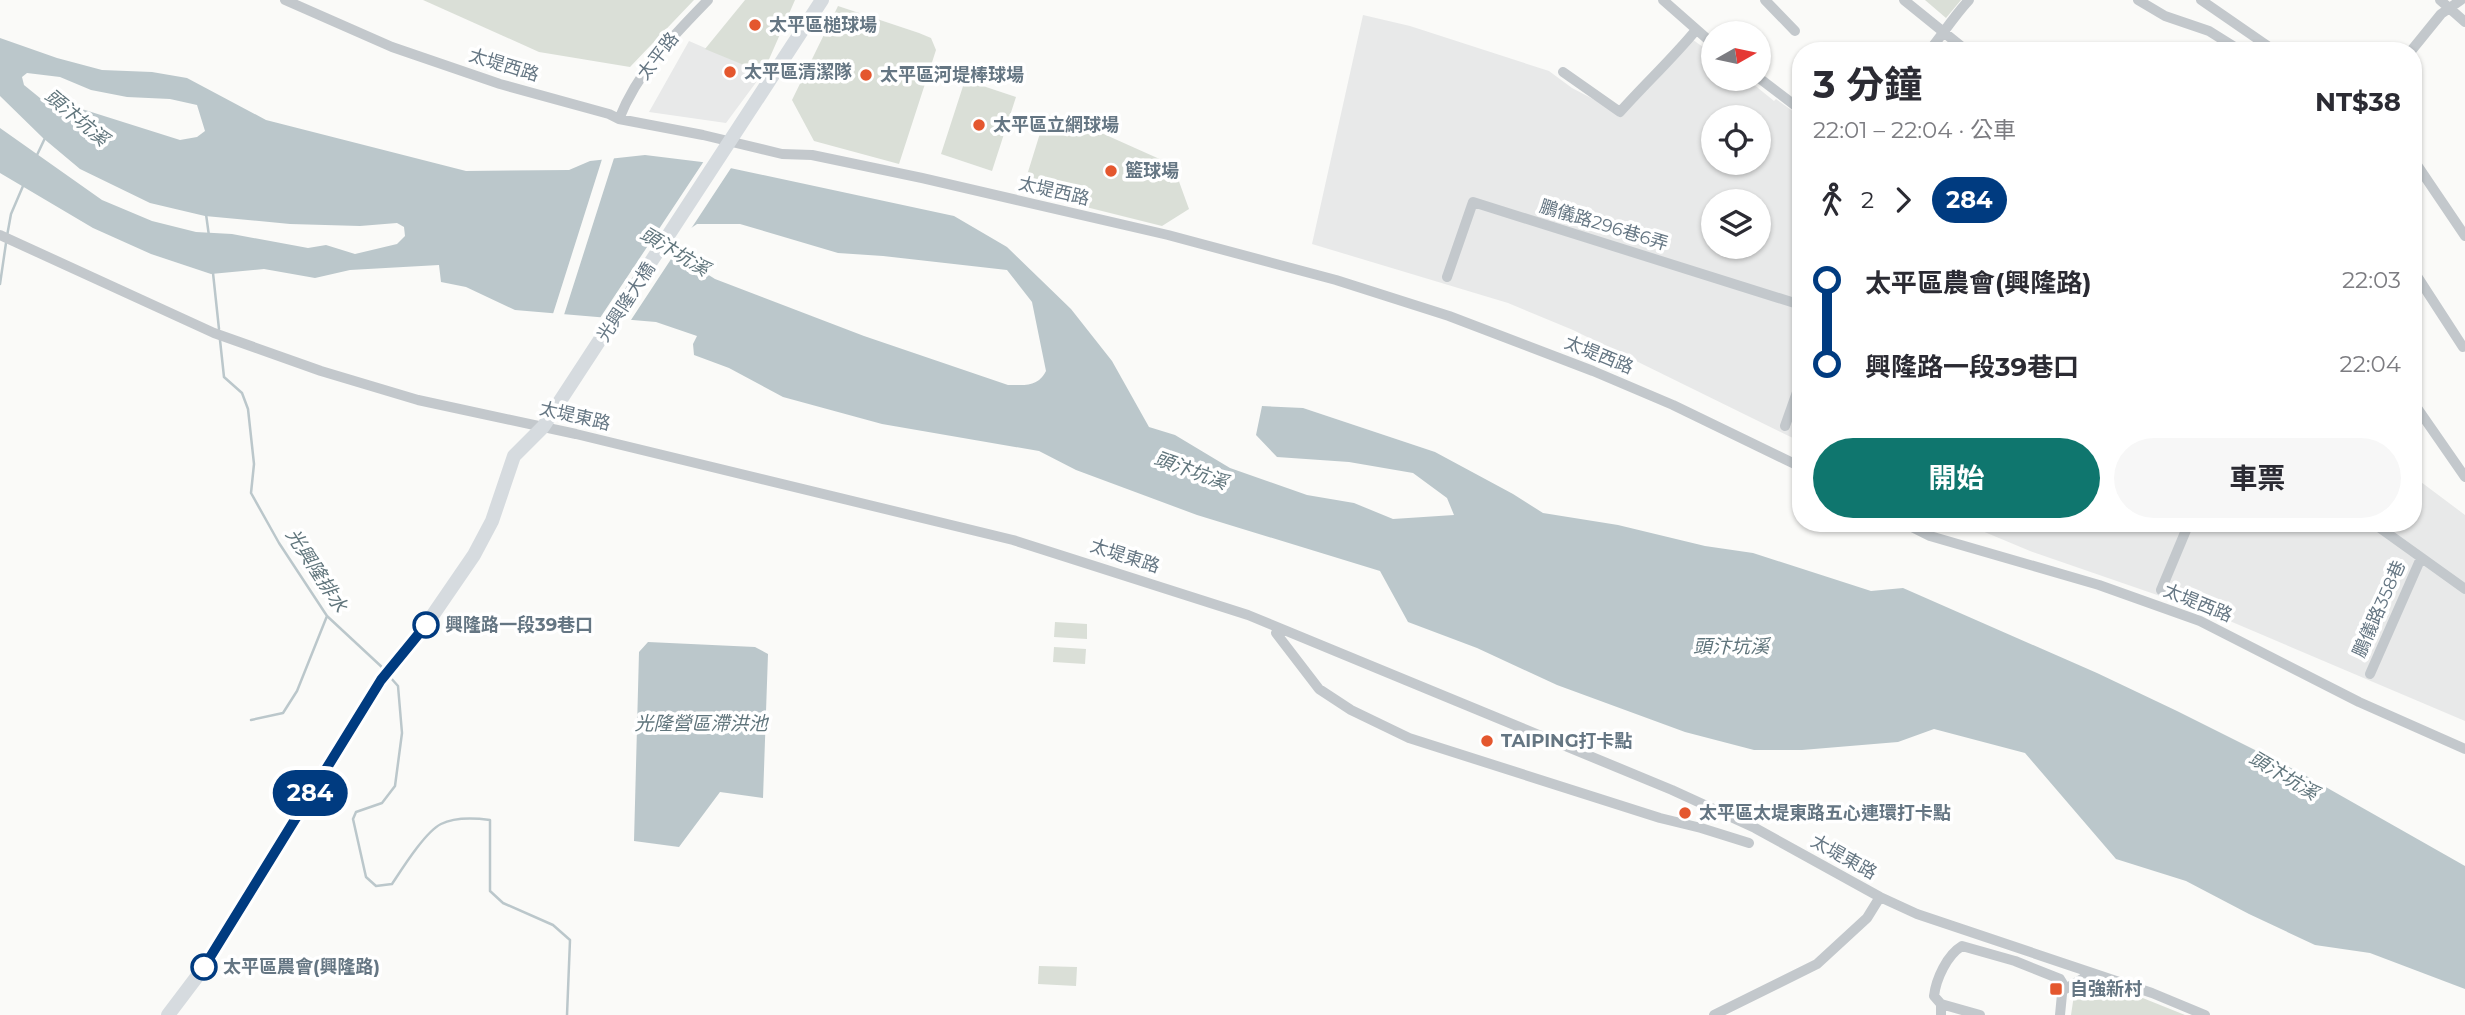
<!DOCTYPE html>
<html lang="zh-TW">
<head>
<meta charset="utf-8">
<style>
	:root { --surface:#fff; --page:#f7f7f7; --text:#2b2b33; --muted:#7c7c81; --accent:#0f766e }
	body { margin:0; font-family:Montserrat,"Noto Sans TC",sans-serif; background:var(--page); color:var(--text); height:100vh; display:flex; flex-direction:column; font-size:26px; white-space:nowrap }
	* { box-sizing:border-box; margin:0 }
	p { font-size:23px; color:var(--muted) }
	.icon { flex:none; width:38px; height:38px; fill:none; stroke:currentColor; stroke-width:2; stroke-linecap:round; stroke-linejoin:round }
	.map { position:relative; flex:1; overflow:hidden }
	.drawer { position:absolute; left:1792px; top:42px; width:630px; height:490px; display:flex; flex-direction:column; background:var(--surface); border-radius:28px; box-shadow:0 2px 5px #0004 }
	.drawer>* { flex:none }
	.badge { padding:0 14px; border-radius:23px; font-size:24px; line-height:46px }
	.needle { width:46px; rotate:81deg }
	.tools { position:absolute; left:1701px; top:21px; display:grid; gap:14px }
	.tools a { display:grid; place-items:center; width:70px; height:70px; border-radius:50%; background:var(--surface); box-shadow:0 2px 5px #0004; font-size:35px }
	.map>.badge { position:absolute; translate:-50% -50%; box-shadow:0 0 0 4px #fff }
	.legs { display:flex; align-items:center; gap:10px; height:77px; padding:0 21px; font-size:23px }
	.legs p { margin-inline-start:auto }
	.summary { display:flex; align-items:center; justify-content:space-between; height:119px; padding:0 21px }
	h1 { font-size:38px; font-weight:700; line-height:52px }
	.cta { display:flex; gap:14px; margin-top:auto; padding:14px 21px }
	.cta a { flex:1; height:80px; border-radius:42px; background:var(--accent); color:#fff; font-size:28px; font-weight:700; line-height:80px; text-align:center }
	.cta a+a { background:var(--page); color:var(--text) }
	ul { padding:0 21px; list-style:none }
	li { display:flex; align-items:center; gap:24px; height:84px; font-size:26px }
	li i { display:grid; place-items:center; width:10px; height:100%; margin:0 9px; background:currentColor }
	li i::after { content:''; width:18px; height:18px; margin:-9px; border:5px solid; border-radius:50%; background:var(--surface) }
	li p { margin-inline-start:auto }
	li:first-child i { background:linear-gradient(#0000 50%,currentColor 0) }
	li:last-child i { background:linear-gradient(currentColor 50%,#0000 0) }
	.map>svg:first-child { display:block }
</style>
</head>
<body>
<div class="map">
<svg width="2465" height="1015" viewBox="0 0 2465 1015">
	<rect width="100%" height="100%" fill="#fafaf8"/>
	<!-- built -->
	<path fill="#e8e9e9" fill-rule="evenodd" d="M1363,15L1410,26L1549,71L1572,88L1610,108L1619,117L1686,35L1713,54V79H1747L1774,101L1776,99L1801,117V442L1573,330L1508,303L1312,244ZM1713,117H1759V163H1713ZM1713,201H1759V247H1713Z
		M689,41L763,73L726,123L649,112Z
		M2413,476L2465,515V721L2218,616L2030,551L1963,523H2413Z"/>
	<!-- green -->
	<path fill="#dadfd7" d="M423,0H694L630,67L539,52Z
		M745,0H795L763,73L705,49Z
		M1925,0H1961L1946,18Z
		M838,6L919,33L931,38L936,50L899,164L814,141L792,100Z
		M965,80L1016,97L992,171L941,154Z
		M1046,114L1097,131L1173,165L1189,209L1162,226L1074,204L1023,188Z
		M1055,622L1087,624V639L1054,637Z
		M1054,647L1086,649L1085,664L1053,662Z
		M1039,966L1077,967L1076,986L1038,984Z
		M2093,978L2185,1015H2071L2074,995L2082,980Z"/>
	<!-- water -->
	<path fill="#bbc7cb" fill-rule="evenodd" d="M0,38L57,58L102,70L152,72L187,78L266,120L466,171L569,170L590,161L645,155L702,162L954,216L1007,247L1071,309L1112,361L1149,427L1175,435L1230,468L1307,495L1354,503L1393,519L1454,515L1447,498L1413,473L1349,462L1277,457L1256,435L1262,406L1303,408L1435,452L1513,494L1543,513L1618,525L1705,546L1753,553L1871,591L1903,588L2097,673L2177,711L2301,773L2465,866V989L2370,953L2315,945L2249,914L2186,881L2116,859L2025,753L1934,729L1898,742L1802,750H1754L1685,732L1557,685L1477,648L1408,622L1380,571L1197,515L1076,470L1039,451L882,424L783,397L729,368L694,355L693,344L697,336L656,322L515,310L466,287L441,282L439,265L350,270L315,278L264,269L211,274L151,254L93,228L0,173V128L102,200L152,221L196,232L232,234L308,248L326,245L355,254L397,244L405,236L404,227L397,223L360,226L290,224L205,216L150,203L80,169L43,138L0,96ZM27,73L60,77L91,90L127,97L170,99L197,105L205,131L197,137L180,140L85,110L40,98L24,85L22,77ZM697,224H740L838,253L883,256L1007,270L1032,302L1046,371C1038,387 1025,385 1008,385L864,336L715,279L685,260L680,245L681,235Z
		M648,642L755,647L768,654L763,798L720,792L679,847L634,841L639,652Z"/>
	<!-- pier -->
	<path fill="#fafaf8" d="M615,155L563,318L552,317L603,156Z
		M703,158L733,165L629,323L598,321L704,161Z"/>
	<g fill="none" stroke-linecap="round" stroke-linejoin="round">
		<!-- stream -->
		<path stroke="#bbc7cb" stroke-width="2.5" d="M37,155L45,138
			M206,214L209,236
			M7,236L11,214L23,186
			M213,273L219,329
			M0,284L6,243
			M220,340L224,377L242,393L248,409L254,464L251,493L279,543L327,616L384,669
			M390,677L398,686L402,733L395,786L382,803L356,812L353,819L366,877L376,886L392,884C402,869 425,832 441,824C455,817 475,818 490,820V891L503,903L553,925L570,940L567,1015
			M251,720L283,713L297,691L327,616"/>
		<!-- street -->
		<path stroke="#c3c8cc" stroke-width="10" d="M285,0L392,47L500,84L609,114L619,119L703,135L782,154L812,155L922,178L1168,235L1336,280L1449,316L1593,371L1673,405L1801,467
			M1663,0L1713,44
			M1765,0L1795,31
			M1904,0L1967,51
			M2138,0L2165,16L2209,31L2241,51
			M2201,0L2275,51
			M2440,0L2465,22
			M1929,51C1943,34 1954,16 1969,0
			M2022,51L2026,47L2041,51
			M2411,51L2441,14L2461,0
			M1563,72L1620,112C1645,84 1672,59 1696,30
			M1759,78L1801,110
			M619,119C638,71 672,37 708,0
			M2413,159L2465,236
			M0,235L214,333L321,371L418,400L576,434L1013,540L1248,615L1672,790L1755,828L1880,897L1917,914L2152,993L2205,1015
			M2413,270L2463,347
			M1447,277L1473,202L1801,305
			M2413,402L2465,477
			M1785,426L1801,381
			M1904,523L1930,536L2099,585L2200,621L2359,702L2465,749
			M2373,523L2465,589
			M2161,590L2189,523
			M1276,633L1319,689L1351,710L1409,738L1660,818L1701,828L1749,843
			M2370,674L2421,558
			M2062,991L2092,973
			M1941,1004L1980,1015
			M1714,1015L1817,964L1867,918L1880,897
			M1941,1015V1004L1934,996C1936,979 1947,955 1962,946L2015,961L2060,979L2063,984L2060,1015"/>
		<!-- secondary -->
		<path stroke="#d6dbdf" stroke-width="14" d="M168,1015L202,970L381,680L426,625L474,555L492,521L514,456L543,427L822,0"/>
	</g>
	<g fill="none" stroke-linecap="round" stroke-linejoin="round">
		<defs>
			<path id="line-1" d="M204,967L381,680L426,625"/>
		</defs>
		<!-- line-1 casing -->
		<use href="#line-1" stroke="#fff" stroke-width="16"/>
		<!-- line-1 -->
		<use href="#line-1" stroke="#003b80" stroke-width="10"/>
	</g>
	<!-- markers -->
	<g fill="#e4572e" stroke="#fff" stroke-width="2.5">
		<circle cx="755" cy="25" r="7"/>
		<circle cx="730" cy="72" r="7"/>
		<circle cx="866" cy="75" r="7"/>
		<circle cx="979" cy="125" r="7"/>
		<circle cx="1111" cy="171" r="7"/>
		<circle cx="1487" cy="741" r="7"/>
		<circle cx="1685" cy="813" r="7"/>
		<rect x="2049" y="982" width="14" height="14" rx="3.5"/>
	</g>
	<g fill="#fff" stroke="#003b80" stroke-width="3.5">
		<circle cx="426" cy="625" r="12"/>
		<circle cx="204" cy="967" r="12"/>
	</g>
	<g text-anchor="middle" stroke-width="7" stroke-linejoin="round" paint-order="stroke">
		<!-- poi labels -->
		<g font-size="18" font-weight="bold" fill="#657683" stroke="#fff" text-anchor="start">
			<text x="769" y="31">太平區槌球場</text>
			<text x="744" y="78">太平區清潔隊</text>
			<text x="880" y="81">太平區河堤棒球場</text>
			<text x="993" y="131">太平區立網球場</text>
			<text x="1125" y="177">籃球場</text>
			<text x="1501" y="747">TAIPING打卡點</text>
			<text x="1699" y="819">太平區太堤東路五心連環打卡點</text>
			<text x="2070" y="995">自強新村</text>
		</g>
		<!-- street labels -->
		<g font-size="18" fill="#657683" stroke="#fff">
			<text transform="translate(658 56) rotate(-52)" y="6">太平路</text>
			<text transform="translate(504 65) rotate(17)" y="6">太堤西路</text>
			<text transform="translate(1054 191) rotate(13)" y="6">太堤西路</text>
			<text transform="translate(1604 225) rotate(17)" y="6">鵬儀路296巷6弄</text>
			<text transform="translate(626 302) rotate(-57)" y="6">光興隆大橋</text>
			<text transform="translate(1599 355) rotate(22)" y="6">太堤西路</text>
			<text transform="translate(575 416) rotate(13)" y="6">太堤東路</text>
			<text transform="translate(1125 556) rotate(18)" y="6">太堤東路</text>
			<text transform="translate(2198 603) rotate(22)" y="6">太堤西路</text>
			<text transform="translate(2379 609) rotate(-66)" y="6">鵬儀路358巷</text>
			<text transform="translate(1844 857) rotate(29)" y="6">太堤東路</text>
		</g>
		<!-- stop labels -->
		<g font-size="18" font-weight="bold" fill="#657683" stroke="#fff" text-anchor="start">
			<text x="445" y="631">興隆路一段39巷口</text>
			<text x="223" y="973">太平區農會(興隆路)</text>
		</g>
		<!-- water labels -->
		<g font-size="19" font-style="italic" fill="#60757c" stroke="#fff">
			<text transform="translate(77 117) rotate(40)" y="7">頭汴坑溪</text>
			<text transform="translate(675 251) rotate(31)" y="7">頭汴坑溪</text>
			<text transform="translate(1191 470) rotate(20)" y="7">頭汴坑溪</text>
			<text transform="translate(317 570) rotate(57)" y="7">光興隆排水</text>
			<text x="1731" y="653">頭汴坑溪</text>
			<text x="701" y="730">光隆營區滯洪池</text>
			<text transform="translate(2284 775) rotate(31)" y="7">頭汴坑溪</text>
		</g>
	</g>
</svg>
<div class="tools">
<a><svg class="needle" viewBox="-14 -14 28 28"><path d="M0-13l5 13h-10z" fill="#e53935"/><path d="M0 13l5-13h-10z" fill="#7c7c81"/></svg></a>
<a><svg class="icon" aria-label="locate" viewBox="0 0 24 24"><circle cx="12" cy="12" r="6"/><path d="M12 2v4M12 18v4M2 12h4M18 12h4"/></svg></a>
<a><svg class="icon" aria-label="layers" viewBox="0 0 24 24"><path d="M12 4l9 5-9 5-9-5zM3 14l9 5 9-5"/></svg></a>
</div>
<b class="badge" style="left:310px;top:793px;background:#003b80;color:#fff">284</b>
<section class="drawer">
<div class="summary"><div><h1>3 分鐘</h1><p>22:01 – 22:04 · 公車</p></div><b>NT$38</b></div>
<div class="legs"><svg class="icon" aria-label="walk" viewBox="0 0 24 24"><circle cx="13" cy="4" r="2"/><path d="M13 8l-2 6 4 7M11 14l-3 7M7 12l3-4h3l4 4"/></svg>2<svg class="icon" aria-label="forward" viewBox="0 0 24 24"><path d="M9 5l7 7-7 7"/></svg><b class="badge" style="background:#003b80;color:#fff">284</b></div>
<ul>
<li><i style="color:#003b80"></i><b>太平區農會(興隆路)</b><p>22:03</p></li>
<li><i style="color:#003b80"></i><b>興隆路一段39巷口</b><p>22:04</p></li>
</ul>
<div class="cta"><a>開始</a><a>車票</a></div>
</section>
</div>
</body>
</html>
